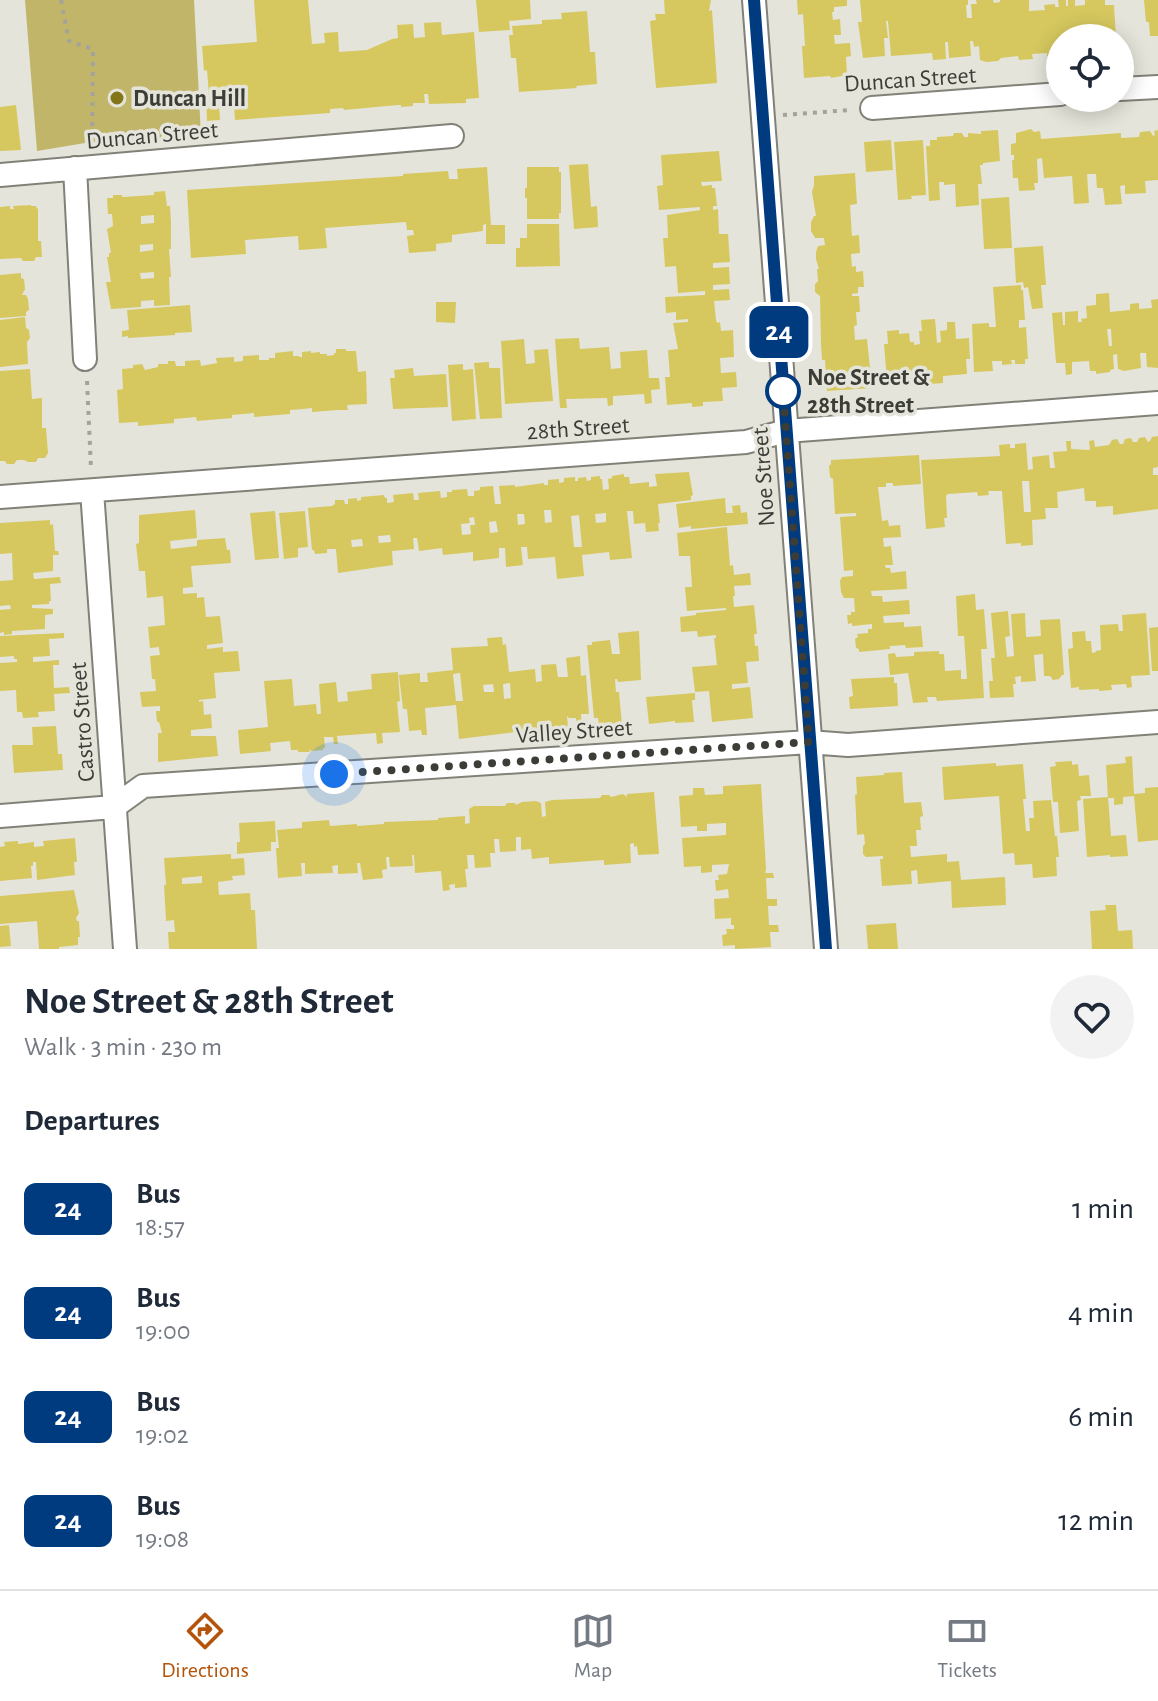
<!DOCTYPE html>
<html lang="en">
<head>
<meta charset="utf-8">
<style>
	:root { --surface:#fff; --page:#f2f2f3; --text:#1f2937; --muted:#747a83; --line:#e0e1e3; --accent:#b45309 }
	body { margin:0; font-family:"Alegreya Sans",sans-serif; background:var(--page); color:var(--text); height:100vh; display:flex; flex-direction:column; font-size:30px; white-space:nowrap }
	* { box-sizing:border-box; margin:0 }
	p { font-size:26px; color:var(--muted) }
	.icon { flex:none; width:44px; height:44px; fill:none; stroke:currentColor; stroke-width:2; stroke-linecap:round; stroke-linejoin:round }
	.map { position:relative; height:949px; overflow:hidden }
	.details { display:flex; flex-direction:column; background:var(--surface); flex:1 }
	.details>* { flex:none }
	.badge { padding:0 16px; border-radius:12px; font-size:28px; line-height:52px }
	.buttons { position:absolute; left:1046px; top:24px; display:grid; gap:16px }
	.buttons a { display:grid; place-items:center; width:88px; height:88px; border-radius:50%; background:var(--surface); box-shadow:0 4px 20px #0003; font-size:40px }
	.you { position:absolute; width:40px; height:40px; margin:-20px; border:6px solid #fff; border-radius:50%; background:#1a73e8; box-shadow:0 0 0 12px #1a73e833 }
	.map>.badge { position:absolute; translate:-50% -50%; box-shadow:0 0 0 4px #fff }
	h2 { padding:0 24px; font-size:30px; line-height:72px }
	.round { display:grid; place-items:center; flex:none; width:84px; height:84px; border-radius:42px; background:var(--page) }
	.summary { display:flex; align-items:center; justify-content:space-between; height:136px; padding:0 24px }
	h1 { font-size:38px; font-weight:600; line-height:60px }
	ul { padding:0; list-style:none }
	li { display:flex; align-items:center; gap:24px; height:104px; padding:0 24px }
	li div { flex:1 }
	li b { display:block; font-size:30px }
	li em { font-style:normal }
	li .badge { min-width:88px; font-weight:700; text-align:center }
	.tab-bar { display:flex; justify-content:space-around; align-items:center; height:112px; border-top:2px solid var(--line); background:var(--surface); font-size:22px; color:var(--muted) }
	.tab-bar a { display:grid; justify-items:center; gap:4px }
	.tab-bar .active { color:var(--accent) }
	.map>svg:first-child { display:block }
</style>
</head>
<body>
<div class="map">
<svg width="1158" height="949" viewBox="0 0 1158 949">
	<rect width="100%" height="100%" fill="#e5e4da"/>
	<!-- green -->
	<path fill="#c0b568" d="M25,0H194L201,136L91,142L37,151Z"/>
	<!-- building -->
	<path fill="#d6c85f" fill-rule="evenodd" d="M254,0H308L312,44L325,43L324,33L338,32L339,52L367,50L392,39L398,38L397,25L413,24L414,38L425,37L424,23L441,22L442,35L474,32L479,98L466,99V103L429,104L428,94H424L425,103H413V106L401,107V105H398L344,110L343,108L330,109V113L235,120L234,105H219L220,120L207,121L206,96L209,95L207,70L204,71L202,46L257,42Z
		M476,0H530L531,19L509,21L510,30L479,32Z
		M664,0H711L709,11L712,10L717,83L656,88L650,21L656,20L655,14H665Z
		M797,0H847V6L834,7V12H832L833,20L840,19L841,35H834L835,44L850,43L851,56L846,57L847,75L831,78L830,76L804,78L802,46H805L803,14L798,15Z
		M860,0H968V5H966L967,18H972L971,4H977L976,0H993L994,3L1000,2V0H1029V11L1045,10L1044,5L1055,4V7H1059L1058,0H1066V6H1068V0H1075V6L1085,5V0H1105V5H1114L1116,38H1060V55L1047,56V53L1032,54L1033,59L1019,60L1018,56L1001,58L998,61L986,62L980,60L979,46L974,47L973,41H970L971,56L949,58L948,42H945L946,59L933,60L932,53L891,56L888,21H886L888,38H884L885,56L863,58L858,22H862Z
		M1144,0H1158V36H1150L1149,22H1146Z
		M587,11L590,52H595L597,84L576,86L577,88L519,92L516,58H511L509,35H513L512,26L542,24V20L562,19L561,13Z
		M16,105L21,150L0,151V107Z
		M1031,129L1034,132L1040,131L1041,139L1121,133V138L1139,137L1140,132L1150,131L1153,136L1155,135L1154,131L1158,130V180L1145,181L1146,193L1125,194V185L1120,186L1122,204L1105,205L1103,188H1097L1096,174H1087L1089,203L1074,204L1072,176L1044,178L1042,158L1037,159L1038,183H1034L1035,190L1019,191L1018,178H1013L1012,160H1014V155H1011V144L1016,143V133Z
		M998,130L1000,161L983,163V165H980L982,184H978L979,205L956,207L955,184L944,185V182H939L940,200L929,201L926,146H930V140H937V137L953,136L954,133H962L964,137H968V133L981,134V131Z
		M891,140L893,170L866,172L864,142Z
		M923,140L926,195L911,196L912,199L898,200L894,142Z
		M719,151L722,181L701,182L702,186L712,185V188H715L717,206H713V210L718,209L719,234H728L730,262L713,263V268L729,267L730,284L713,285V290L729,289L730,300L714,301L716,320L717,323L720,322L721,331L733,330L734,357L720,358L721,373L736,372L737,387L722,388L723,401L703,402V406L692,407V403L667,405L665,377H670L668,350L678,349L673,323L688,322V319L676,320V312L666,313L665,297L705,295V291L678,293L676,266L665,267L663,238H668L667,215L700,210V207L659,210L657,186L663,185L661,155Z
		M588,164L591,207L597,206L598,227L574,229L569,165Z
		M487,167L491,225H505V244H486V224L483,225V231L452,235V242L436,244V251L409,253L407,236L414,235L413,230H407L406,222L325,228L327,248L299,250L298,236L245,240L246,254L191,258L187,190L403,176V174L448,171L449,179H458L457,169Z
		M527,167H559V172H561V213H559V219H527V198H525V188H527Z
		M855,173L857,204L850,205L852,236L859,235L860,253L851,254L852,267L856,266V272L863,271L864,287H858V293L852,294V296H859L860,312H856L857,325L854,326L855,340L867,339L872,388L827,391L825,360H822L821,344L820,296L815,292V284L818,281L817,269H819L816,259V252L818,246L825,245L824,238H815L811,231V222L814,216H816L812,192L814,185V176Z
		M165,191L167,206H170L171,222V249H169L171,277H169L170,305L154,306V300L141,301V307L111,309L106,282H111L107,257H109V253H111L107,229L113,226L112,214H108L107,198H113V195H122V197L154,195V192ZM154,215V223L141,224V216ZM153,244V250L140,252V245ZM154,272V278L141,279L140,273Z
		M1009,197L1012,248L984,249L981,199Z
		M31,205V206H36L37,209L38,208V241H41L42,257H36L34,261H23L21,258L0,259V207L10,206V209H14L13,206Z
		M527,224H559L560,266L516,267V248H520V238H527Z
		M1043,246L1046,285H1041L1043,308L1032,309L1028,287L1024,288L1023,282L1016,283L1014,248Z
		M21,273V278L24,279L25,289L22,295H26L28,299L29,310L26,312V316L0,318V275Z
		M1021,285V290H1023L1025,320H1019V328L1026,327L1028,359H1025V364H1015V360H1011L1012,364L1002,365V361H992L993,371L974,372L972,324L989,323V327H996L993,287Z
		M1109,293L1110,312L1130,310V304L1139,303V309L1152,308L1151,300L1158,299V368L1147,367L1146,353H1140L1141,368L1124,371L1118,369L1117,354L1113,355L1114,369L1110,370V372L1096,374V371H1090L1089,361L1072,362V374L1066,375L1065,363H1056L1052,313L1062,312L1063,325H1065V312L1078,311V322H1082L1081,319L1087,318L1086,306L1096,305V294ZM1107,329H1111L1112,346H1109Z
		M436,302H456L455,323L436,322Z
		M190,305L192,332L175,333V335L128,338V336L122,337V331L129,330L127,310Z
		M25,317L26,328L29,330L30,338L27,342L28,364L0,367V320Z
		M935,319L937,343L941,342L940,331L947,330V322H955L956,339L969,338L970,359H966L967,374L943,376V383L930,384L929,378L917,380V385L904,386L903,381L887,382L884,344H888L887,331L899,330V334L909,333L910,342H914V345L920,344L919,331H922L921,320Z
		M579,338L580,349L609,347L611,369L621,368L620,352L647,350L649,378H659L660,389L651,390L652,403L645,404L644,394L613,396V405L608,406L607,398L566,399L567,408H560L555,339Z
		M524,339L526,364L535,363L534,350L548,349L553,401L505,404L501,341Z
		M336,349H346V351H356L358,372L366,371L367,404L347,405L348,410H338L312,412V408L303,409L290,410V414L254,417V413L232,415V418L197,421L196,417L174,419V423L138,426V422L119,423L117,390L123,389L122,369L133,368V365L142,364L145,370L158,367V364H168V361H175L176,366H185V361L200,360L201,366L217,363L216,358L234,357V362L243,361V356L259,355V360H269V358H275V353L293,351V356H299V357H302V352L311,351V353L320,352V354H327V356L334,355V353H336Z
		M489,362V368H500L502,418L480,419L474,363Z
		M463,364V370L473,369L476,419L452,421L448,365Z
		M413,368L414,376L446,374L448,407L393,409L390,378H395L394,370Z
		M30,369L32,399L42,398V428H46L48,453L45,458H38L36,462H28L24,460H17L14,464H7L5,461H0V371Z
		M1158,436V467L1153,468V475H1158V509L1113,515V506L1096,507V501H1085L1084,488L1057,492L1058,508H1045L1046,519L1032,520L1033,545L1021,546V543L1006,544L1002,491H988L989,495L978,496L977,492L948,494L946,496L947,518H944L945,527L926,529L921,460L1000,456L999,445L1010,444V448H1015V444L1026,443L1028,470L1033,469L1032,457L1049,455L1050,468H1055L1053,452L1067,451L1066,441H1071V449L1090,450L1089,441L1094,440L1095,447L1109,445L1112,440L1117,439L1120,444H1123L1125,439L1131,438L1133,442H1137L1139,438L1145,437L1148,442L1150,441L1152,437ZM1022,481H1029L1031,512H1024Z
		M919,455L921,484L893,486V483H886V487H878L882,521L888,520L889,526L900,525L901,537L883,538L884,547L891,546L893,565H885L886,568H890L891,573L906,571L907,589L871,591L872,596H882L883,602L909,600L910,614L883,616L884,623L904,622V627L921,626L923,647L906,648L905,645L890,646V649L859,652V649L856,648L855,639L858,637L857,634L868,633V629H872V624L852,626V623L848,624L847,615H851V612H855L854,598H844L841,592L840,581L842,577L853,576V570L844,571L840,517L856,516V513L835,514L833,479L830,477L829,466L831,464V460Z
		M689,472L693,495L691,496V500L658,504L660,523H658L659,531L646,532L645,523L634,524L633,511H627L632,558L610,560L609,552L582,555L584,576L557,579L555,557L528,559L527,547H521L523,565L506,567L505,548H499V558L473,561V552L443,555L442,548L419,551L417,538H413L414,549L392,551L393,565L338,573L336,549H327V553L315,554L314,550H312L308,508L332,506L335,504V500H344L345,504H348V499L357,498V501L361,500V497L384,495L385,498H387V503L394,502L393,495L413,493L414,500H419L418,493L440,491L441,498L447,497V492H452V490L467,489L468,496H474V491L480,490V487L493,486L495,504H501L499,486L515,485V487L544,483V485H548V480L559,479V483L564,482V478L575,477V481H578V478L586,477L587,481L591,480V477L600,476V479H602L603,490L609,489L608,479L612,478V476L624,474V477H629L630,484L649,482V487L657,486L655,474ZM544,510H551L552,522L545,523ZM606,513V522L596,523L595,514ZM517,514H524L525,524L518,525ZM579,515L582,547H574L571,516ZM474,517L475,525H470L471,534L462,535L461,524L470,523L469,518ZM496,521L498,532L490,533L489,522ZM390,535L391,542L379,543L378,536ZM362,539L363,546L352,547L351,540Z
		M725,498L726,513H733L732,506L740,505L741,513L747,512L748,524L691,529V526L679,528L676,504Z
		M195,510L197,538L170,541L171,549L197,546V540L225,538L227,550H230L231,563L191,566L193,587L183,588V594L197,593V598L204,597L206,617L220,616L223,643L207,645V649L223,647V652L238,651L240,671L214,673L216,698L199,700V702L203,701L204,715L211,714L212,728L191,730V736H216L218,756L158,762V733H162L159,722H157L156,711H160V706L142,707L140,692L156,691L155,679H152L150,656L160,655L159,649V647L150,648L148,627L165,625L163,596L147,598L145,571H139L136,544L139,543V515Z
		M275,511L279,558L255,560L250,513Z
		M305,511L308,547L298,548V557L284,559L279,513Z
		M50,520V525L53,524L55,551H58L59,555H53V571L33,573L34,579L60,577L61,583L50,584L51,601H49V604L32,605V608L53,609V614L45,615V629L12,631V634L4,635V632L0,633V610L11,609L10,605L0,606V581L13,580L12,553L0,554V523Z
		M727,527L730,566L733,565L734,575L750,573L751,585L734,586L735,596H733L734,607L754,605L757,634H754L755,646H758L759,661L746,662L748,683L732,684V689L750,687L753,718L712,722L709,691L695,692L692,667L717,665L714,638H716V635L698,637L697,631L681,632L680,617L696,615V613L726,610V608L687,611L685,587H692L690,556H679L677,533Z
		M975,594L976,610L984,609L987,649H981L984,698L937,701L936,697H927L928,702L913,703L908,673L890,675L888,654L895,653L896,657L914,656V652L939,651V654H944L945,671L961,670V679H967L964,636H958L956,596Z
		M1008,611L1010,636L1005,637L1007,657L1014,656L1011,614L1025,613L1026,637L1041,636L1040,620L1060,619L1064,675H1062L1059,679L1053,680L1050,676H1044L1043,654L1034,655L1036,681L1021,682V676L1015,677L1016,684H1013L1014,697L990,698L989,681H993L991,658H995L991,613Z
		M1146,613L1150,675L1131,676L1132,687L1127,688L1126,684L1111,685L1112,690L1099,691V689L1079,690V687L1071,688L1068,649L1073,648L1072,632L1085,631L1086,641H1091L1092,653L1096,652V651L1101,650L1100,625L1118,624L1119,631H1123L1122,615Z
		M1158,627V671H1152L1149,628Z
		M639,631L641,680L618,682L617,679H615L616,692H619L622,725L599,727L598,718H594L587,645H592V642L610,640L612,654H620L618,633Z
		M64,633V638L49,639L50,656L33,657V662L59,660V665H53L54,688L69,687L70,693L54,694L55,711L38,712L39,717L23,718L22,712H17L16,690L0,691V663L17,662V659H14V656L0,657V636Z
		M502,637L503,645L506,644L509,672L535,669L536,682L542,681L541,665L556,664L558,677H568L566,658L580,656L581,676L586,675L589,714H581L582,730H577L576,718H569L567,716L568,727L564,728L565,731H556V728H552L553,732L543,733L542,729L540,730V733L516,735L515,732L459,739L456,705L425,708L427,735H422L421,730L409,731L407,709H403L399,675L420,673V682H428L427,673L453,670L451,648L488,646L487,638ZM460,673L463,701H456L453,674ZM510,683L511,698L504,699L503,684ZM493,684L494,692H484L483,685Z
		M398,672L400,701L397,702L400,732L382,733L383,743L377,744L376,733L337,736L338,744H334L333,737H324L325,748H323V750L311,751L309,749L310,752H298V750H291L290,741L270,743L271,751L240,754L238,730L268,727L264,681L292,679L294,706L316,704L317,714H321L319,684L336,682L338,702L348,701L347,692L372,689L371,674Z
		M894,677V683H897L898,706L850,709L849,697L853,696L851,679Z
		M695,693V700H692L694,722L675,723V721L649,724L646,697Z
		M56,726L58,754H62L63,770L14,773L12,745H33L32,727Z
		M1132,756L1134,794L1145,793V788L1158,787V840L1138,842L1134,796L1123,797V804L1114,805V798H1108L1106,765L1126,763L1125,757Z
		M1072,761V765L1078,764L1079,776L1089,775L1091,796H1080L1081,800L1077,801L1079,831L1060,833L1058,802H1053L1050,767L1056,766L1055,762Z
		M996,763V766L1023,764L1026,799H1023L1026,831H1030L1029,818H1034L1033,801L1051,800L1055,836H1057L1059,857H1056L1057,876L1033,878L1032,864L1015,865L1014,853L1003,854L999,796L944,800L942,767Z
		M902,772L904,803L921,802L923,816L920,817L921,830H916L917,846H910L911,857L947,854V862L959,861L961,880L1005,877L1006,905L952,908L951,881L918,884L917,870L911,871L912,884L882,886L880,859H883V856L866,857L863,854V846L865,844L864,834L857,835L855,795L857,794L856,777L884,775V773Z
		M761,784L766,869L765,873H773L774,878H766L767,899H777V906H768L769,925H778L779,932H770L771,947L735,949V945L723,946L722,935L727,934L726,929H734V925H731V918L715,919L714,899L729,898L728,889L716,891L715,880H719L718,875L727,874L729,864L712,865V872L701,873V866L684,867L682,838L726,835V823L707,824V831H697V826L681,827L679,796L693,795V788H704L705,795L723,794V786Z
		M654,792L659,854L638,855L637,846L634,847V843L630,844L631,863L604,865V860L549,864V857L532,859L531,849L521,850V837H516V851L500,852L499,839H494L495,853H490L491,867L475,868L474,855H467L468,869H465L467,887L455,888V884L449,885L450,890L443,891L441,871L415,873L414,855H412L413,866L390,867L389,857H386L387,869L382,870L383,878L363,880L360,863H357L358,873L338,874V865L332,866L333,873L305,874V863H301L302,876L278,878L276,848H279L277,830L302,828V822L329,820L330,826L357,824V826L384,824V822L438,820V818L465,816V824L470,823L469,809L474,806H505L507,803H515L516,805L522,802L536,801L541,803L542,817L546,816L545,802L552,800L600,798L602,795H609L611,797L623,794L627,797V794Z
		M1108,797L1111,836L1126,835L1128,856L1110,857V855L1087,857L1083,799Z
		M275,821L276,842H271V851L237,854V842H240L239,823Z
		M75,838L77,862H74L75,875L37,880L36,862H33V866H31L32,878L0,881V847L5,846L4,842L18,841V844L34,842V847L44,846L43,841Z
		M231,854V859L244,858L245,875L232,876L233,880L218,882L219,895L250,893L251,910H255L257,949H169L168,932H175L174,920L166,921L164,885H166L164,858ZM202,876V883L182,884V878Z
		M74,890L79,913L76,918L77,921H79L80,937H78V945L59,947V949H39L37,921L0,924V896Z
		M1105,905H1116L1118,931L1132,930L1133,949H1092L1090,911L1106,910Z
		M896,923L898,949H868L866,925Z
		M9,925L11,946L0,947V926Z"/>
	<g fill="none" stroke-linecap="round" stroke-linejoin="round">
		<defs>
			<path id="minor" d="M754,0L826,949
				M1120,89L1158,87
				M872,108L1060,94
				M75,168L85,359
				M0,175L452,136
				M92,491L125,949
				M0,497L746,442L786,431L1158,403
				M0,816L114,807L143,786L809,742L848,745L1158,722"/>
		</defs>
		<!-- minor casing -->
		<use href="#minor" stroke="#828178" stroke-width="26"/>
		<!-- path -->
		<path stroke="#a3a39b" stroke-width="4" stroke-dasharray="4 6" stroke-linecap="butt" d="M61,0L69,41L93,49L92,147
			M783,115L850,110
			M87,381L91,468"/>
		<!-- minor -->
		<use href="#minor" stroke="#fff" stroke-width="22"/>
	</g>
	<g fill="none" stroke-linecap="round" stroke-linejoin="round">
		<defs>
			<path id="line" d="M754,0L826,949"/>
		</defs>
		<!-- line casing -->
		<use href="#line" stroke="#fff" stroke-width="18"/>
		<!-- line -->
		<use href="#line" stroke="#003b80" stroke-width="12"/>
		<!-- walk -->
		<path stroke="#3d3d38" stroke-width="8" stroke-dasharray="0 14.4" d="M334,774L809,742L783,391"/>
	</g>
	<!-- markers -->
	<circle fill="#827619" stroke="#e5e4da" stroke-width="3" cx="117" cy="98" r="8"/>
	<circle fill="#fff" stroke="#003b80" stroke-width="4" cx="783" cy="391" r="16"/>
	<g text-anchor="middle" stroke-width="7" stroke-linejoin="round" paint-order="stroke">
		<!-- street labels -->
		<g font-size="24" fill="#3d3d38" stroke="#e5e4da">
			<text transform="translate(910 79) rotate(-4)" y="8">Duncan Street</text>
			<text transform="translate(152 135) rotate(-5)" y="8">Duncan Street</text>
			<text transform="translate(578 428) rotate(-4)" y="8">28th Street</text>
			<text transform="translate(763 477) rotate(-94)" y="8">Noe Street</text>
			<text transform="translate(82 722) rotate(-94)" y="8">Castro Street</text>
			<text transform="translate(574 731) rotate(-4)" y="8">Valley Street</text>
		</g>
		<!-- poi labels -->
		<g font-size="24" font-weight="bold" fill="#3d3d38" stroke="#e5e4da" text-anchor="start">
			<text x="133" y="106">Duncan Hill</text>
		</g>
		<!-- stop labels -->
		<g font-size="24" font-weight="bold" fill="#3d3d38" stroke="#e5e4da" text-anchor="start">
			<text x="807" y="385">Noe Street &amp;<tspan x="807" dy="28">28th Street</tspan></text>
		</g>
	</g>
</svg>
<div class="buttons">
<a><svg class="icon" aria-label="locate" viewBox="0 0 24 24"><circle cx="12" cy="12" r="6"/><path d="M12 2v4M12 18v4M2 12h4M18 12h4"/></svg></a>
</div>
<div class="you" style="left:334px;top:774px"></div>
<b class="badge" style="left:779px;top:332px;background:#003b80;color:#fff">24</b>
</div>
<section class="details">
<div class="summary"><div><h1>Noe Street &amp; 28th Street</h1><p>Walk · 3 min · 230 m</p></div><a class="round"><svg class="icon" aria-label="heart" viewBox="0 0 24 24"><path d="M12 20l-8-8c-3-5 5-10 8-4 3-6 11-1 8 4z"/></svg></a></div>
<h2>Departures</h2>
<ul>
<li><span class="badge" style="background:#003b80;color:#fff">24</span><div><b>Bus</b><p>18:57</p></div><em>1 min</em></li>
<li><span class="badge" style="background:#003b80;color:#fff">24</span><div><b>Bus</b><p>19:00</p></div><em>4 min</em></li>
<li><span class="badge" style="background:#003b80;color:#fff">24</span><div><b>Bus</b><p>19:02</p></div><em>6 min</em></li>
<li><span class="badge" style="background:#003b80;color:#fff">24</span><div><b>Bus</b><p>19:08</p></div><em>12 min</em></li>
</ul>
</section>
<nav class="tab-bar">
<a class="active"><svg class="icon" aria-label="directions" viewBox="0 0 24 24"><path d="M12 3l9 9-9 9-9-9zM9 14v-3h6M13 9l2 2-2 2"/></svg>Directions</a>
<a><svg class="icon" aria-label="map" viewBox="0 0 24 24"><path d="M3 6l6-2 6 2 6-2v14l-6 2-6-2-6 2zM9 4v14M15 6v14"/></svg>Map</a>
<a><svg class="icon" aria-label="tickets" viewBox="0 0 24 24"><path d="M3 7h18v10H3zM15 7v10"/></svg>Tickets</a>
</nav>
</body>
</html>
